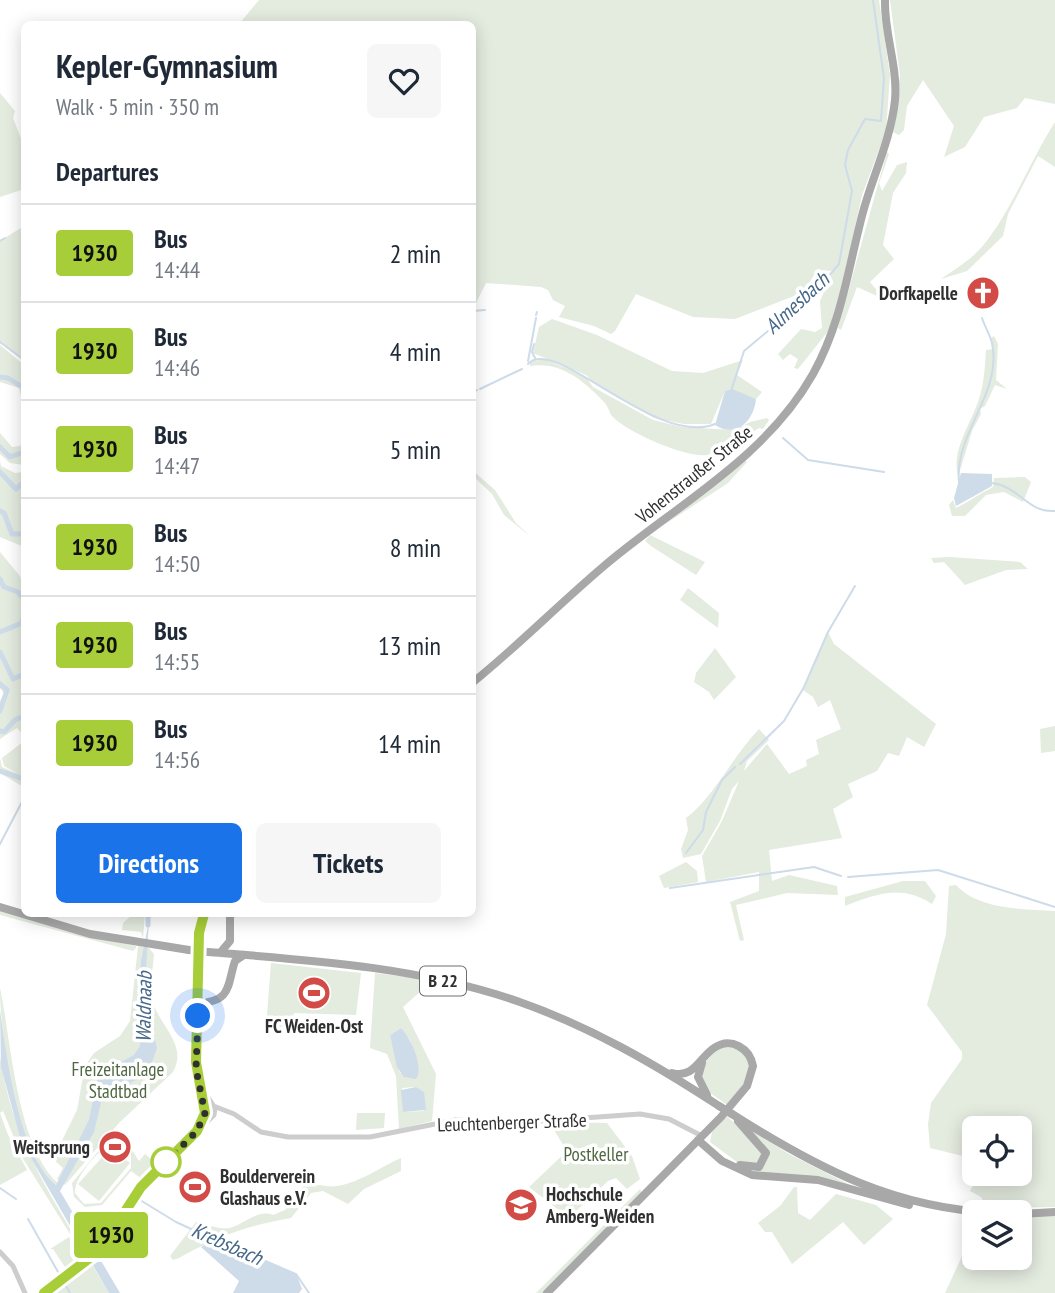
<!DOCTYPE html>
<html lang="en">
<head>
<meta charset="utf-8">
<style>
	:root { --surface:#fff; --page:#f6f6f7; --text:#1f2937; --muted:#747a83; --line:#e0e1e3; --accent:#1a73e8 }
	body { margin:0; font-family:"PT Sans Narrow",sans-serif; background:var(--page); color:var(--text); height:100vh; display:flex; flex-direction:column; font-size:26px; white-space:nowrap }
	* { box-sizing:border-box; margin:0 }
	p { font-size:23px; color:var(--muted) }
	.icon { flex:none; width:38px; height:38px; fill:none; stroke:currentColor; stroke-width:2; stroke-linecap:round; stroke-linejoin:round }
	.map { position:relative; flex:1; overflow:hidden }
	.side { position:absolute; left:21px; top:21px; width:455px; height:896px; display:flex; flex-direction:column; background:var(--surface); border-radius:10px; box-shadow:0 4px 18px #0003 }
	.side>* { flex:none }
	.badge { padding:0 14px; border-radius:5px; font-size:24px; line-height:46px }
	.controls { position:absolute; left:962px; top:1116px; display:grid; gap:14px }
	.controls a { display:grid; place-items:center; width:70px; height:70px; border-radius:10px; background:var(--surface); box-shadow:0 4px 18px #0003; font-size:35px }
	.you { position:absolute; width:35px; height:35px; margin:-18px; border:5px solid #fff; border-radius:50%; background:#1a73e8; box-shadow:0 0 0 10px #1a73e833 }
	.map>.badge { position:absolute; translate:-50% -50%; box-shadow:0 0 0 4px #fff }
	h2 { padding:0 35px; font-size:26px; line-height:63px }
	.round { display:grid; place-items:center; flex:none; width:74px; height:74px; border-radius:10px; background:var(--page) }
	.headline { display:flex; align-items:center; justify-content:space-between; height:119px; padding:0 35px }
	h1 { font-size:33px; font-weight:700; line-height:52px }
	.cta { display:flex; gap:14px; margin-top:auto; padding:14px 35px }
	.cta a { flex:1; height:80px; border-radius:10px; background:var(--accent); color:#fff; font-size:28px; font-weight:700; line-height:80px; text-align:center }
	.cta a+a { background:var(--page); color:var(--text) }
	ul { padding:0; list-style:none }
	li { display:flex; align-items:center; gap:21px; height:98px; padding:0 35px; border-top:2px solid var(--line) }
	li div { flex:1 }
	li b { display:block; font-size:26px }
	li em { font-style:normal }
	li .badge { min-width:77px; font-weight:700; text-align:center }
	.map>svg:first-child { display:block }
</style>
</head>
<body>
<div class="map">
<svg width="1055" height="1293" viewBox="0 0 1055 1293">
	<rect width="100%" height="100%" fill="#fff"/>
	<!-- green -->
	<path fill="#e4ebdf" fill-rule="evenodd" d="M259,0H879L890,75L886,131L862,195L839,302L829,330L798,369L794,368L798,359L790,354L783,360L778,354L801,329L815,332L822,328L820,301L833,271L817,270L804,292L735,319L693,317L636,294L615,331L611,334L594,326L559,317L565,306L553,300L548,290L541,287L486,283L476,303H473L472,24H239Z
		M890,0H1055V104L1025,98L1017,108L984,117L965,147L944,157L954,126L923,80L907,106L904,130L899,135L893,132L900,75Z
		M0,93L15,111L13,118L24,146V189L0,197Z
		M1055,122V167L1038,156L1008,214L1003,236L967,271L941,279C952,271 966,263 976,253C1006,224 1030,160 1055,122Z
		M887,152L889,154L879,183L882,191L897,165L907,162L906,173L893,193L883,245L894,259L870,282L884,299L857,287L841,330L838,328Z
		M24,226V359L0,343V241Z
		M552,319L597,335L672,371L703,373L743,360L737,375L762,392L756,399L732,390L725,391L711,424H684L654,418L595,384L586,375L533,353L539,327Z
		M994,336L998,344L996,380L1007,389L995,385L985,406L980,409L981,414L972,431L958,477C951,450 971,424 979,399C984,384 985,367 986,350L994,349L991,338Z
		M0,345L24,365V408L19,388L0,382Z
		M544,359L585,376L593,387L653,420L682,427L735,430L750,422L767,418L769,420L763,429L759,428C745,437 724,453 707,455C686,458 626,432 612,416C609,412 608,406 604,402C584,381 561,361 530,366V362Z
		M0,433L12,447L20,446L24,436L23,465L10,463L0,454Z
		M0,461L1,466L15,473L24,472V547L0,537Z
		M745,461L747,462L728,483L653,532Z
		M472,470L495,490L516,523L531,537L504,515L492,494L473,476Z
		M1025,477L1031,482L1023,502L1004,492L986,495L965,516H952L949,505L953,500L956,508C970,501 979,494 993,487L994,478Z
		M650,535L705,562L696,575L651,546L645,541Z
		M0,552L20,576L24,588V736L17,728L0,739V701L4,694L0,688Z
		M950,557L1020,562L1028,569L1006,570L965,585L944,562L934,563L931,558Z
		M688,588L719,613L718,628L680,600Z
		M828,632L834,644L936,724L924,747L907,737L899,756L888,753L877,771L848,784L853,797L833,809L842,838L769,850L772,881L789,875L837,886L838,895L787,893L736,905L744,940L740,941L730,902L759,891V872L706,882L702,856L722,821L739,781L732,789L720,821L701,854L683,858L681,849L688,830L686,818C715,796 732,757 759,729L769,740L747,761L744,771L767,744L789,774L807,766L806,760L819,754L816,740L841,729L830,700L818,707L813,697L803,690Z
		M715,648L736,677L714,700L709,692L694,682L696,673Z
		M1055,726V751L1041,753L1040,729Z
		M24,741V784L20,785L0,773V758L2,767L18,774L4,766L2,758Z
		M686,862L697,871L698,882L664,888L659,876Z
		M903,881H925L936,896L932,904C901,884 877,894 845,906V897Z
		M956,885C979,910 1023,909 1055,911V1207L987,1208L981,1197L970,1191L979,1174H1020V1129H975V1159L930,1148L928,1124L931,1103L962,1059V1052L927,1005L946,934L949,886Z
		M0,909L84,935L136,946V948L133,951L0,915Z
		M133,914H145L143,938L141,932L122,930L123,923Z
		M138,946L149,948L154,954C153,969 149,988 153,1003C161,1027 188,1046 173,1072L119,1123L65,1185L57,1179L63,1168L53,1159L77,1110L85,1066L94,1053L120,1036L130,1021Z
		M271,963L361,973L356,1015L294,1013L289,1031L266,1028Z
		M375,973L433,980L403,1007L436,1074L432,1121L399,1129L396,1076L387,1054L370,1048ZM401,1028L410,1040L418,1067L400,1073L390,1035ZM415,1087L424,1092V1111L403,1112L402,1088Z
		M0,988C11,1040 17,1147 58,1183L55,1185C17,1154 0,1036 0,988Z
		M723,1047L738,1049L748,1057L751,1075L727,1105L702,1087L701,1068L713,1053Z
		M0,1056C12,1138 46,1187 87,1257L85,1258L22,1157L3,1111L0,1113L8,1135L27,1170L0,1185Z
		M357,1113H385L384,1128L356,1130Z
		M727,1116L762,1149V1162L741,1165L710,1142L712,1132Z
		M549,1122L607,1123L632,1156L640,1179L627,1189L616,1178L608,1181L569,1218L529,1187L567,1151Z
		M742,1125L789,1154L856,1188C844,1185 831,1179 819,1177C772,1173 746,1181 707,1146C722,1152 740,1179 761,1168L766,1160L765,1147Z
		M110,1137L128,1144L139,1161L145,1154L156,1163L142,1179L131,1171L102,1205L85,1207L74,1197L72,1183ZM115,1142L125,1144L131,1151V1168L101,1203L84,1204L75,1193C74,1177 100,1147 115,1142Z
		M114,1144L117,1146L114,1151L130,1163L99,1201L78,1184Z
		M401,1158V1171L364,1189L348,1204L323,1191L311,1193L291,1218C249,1225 216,1237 179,1258L173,1260L170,1256L196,1222C205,1224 221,1230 230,1228C245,1224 257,1209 273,1215L285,1210L304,1185C318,1183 329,1188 338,1186C360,1182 381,1167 401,1158Z
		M794,1187H797L798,1213L810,1220L836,1194L876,1205L893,1219L864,1245L843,1222L792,1264L772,1232H765L758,1223L780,1206Z
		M640,1189L642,1194L543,1293H536Z
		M1020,1216H1055V1293H945L975,1228V1258H1020Z
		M69,1237L83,1260L67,1270L53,1249H50Z
		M91,1263L109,1293H57L55,1290Z"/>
	<!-- water -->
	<path fill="#cedbe9" d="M732,389L756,399C754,420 737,439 715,425L725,391Z
		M961,473L992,474V486L956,506L954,498Z
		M149,921L144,999L157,1048L152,1062L138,1071L140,1078L124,1086L115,1081L103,1094L94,1132L60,1191L120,1293H109L21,1141L1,1067L0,1010C6,1054 19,1156 56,1185L89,1120L98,1075L134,1055L140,1046L141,961Z
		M401,1028C411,1038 424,1067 416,1079L404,1077L397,1067L390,1035Z
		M416,1087L424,1092L426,1110L403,1112L401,1090Z
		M214,1238L296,1273L302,1289L299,1293H233L239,1281L201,1247Z"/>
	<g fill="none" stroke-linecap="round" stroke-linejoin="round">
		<!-- stream -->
		<path stroke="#cedbe9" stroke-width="2" d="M0,241L5,238
			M472,311L485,310
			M536,315L537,312
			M0,342L24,360
			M534,344L532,352L535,358
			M528,361L536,318
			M528,364C555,334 655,448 715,424
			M480,389L522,369
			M731,391L744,351L817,290L839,264L852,191L845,165L848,150L865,119L881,121L884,78L873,0
			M472,393L477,390
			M783,438L808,460L884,472
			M959,482C954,433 1003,393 992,343C990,335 985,327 982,318
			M992,483C1021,487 1027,513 1055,511
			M740,764L784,721L804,687L828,632L855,586
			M0,844L24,798
			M686,853L703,830L706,812L722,780L735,767
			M848,877L938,870L1055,907
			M670,888L814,867L841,876
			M0,1188L16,1199
			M140,1200L176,1222L213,1239
			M28,1219L70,1293
			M296,1274L309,1293"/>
		<!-- river -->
		<path stroke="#cedbe9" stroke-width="5" d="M0,377L8,378L24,388
			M0,447L10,457L24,452
			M0,472L16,489L24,482
			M0,511L4,513L12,534H24
			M0,579L4,587L18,592L24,599
			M0,632L22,623L24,613
			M0,652L13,679L24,674
			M0,684L7,690L0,711
			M0,731L4,732L15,720L24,716
			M0,771L24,779
			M148,914V925"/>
		<!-- minor -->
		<path stroke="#cdcdcd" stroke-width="5" d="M206,1107L211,1105L234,1114L261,1132L288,1137H370L455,1120L513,1123L640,1114L669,1119L702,1136
			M198,1128L206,1107L196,1069L198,1003
			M0,1252L13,1266L25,1293
			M44,1293L100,1250L141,1187L214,1115L215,1108L202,1088"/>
		<!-- major -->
		<path stroke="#a8a8a8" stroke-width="8" d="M472,683C518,646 559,604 604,566C676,505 765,459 813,374C842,322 848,268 863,212C873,175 891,139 895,100C898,66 884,34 885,0
			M0,907L90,934L189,950
			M204,914L199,933L198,1003C232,1002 227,985 235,961L244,955
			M208,952C310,960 419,967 517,1001C589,1026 655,1064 719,1106
			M220,953L230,941V914
			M702,1063L698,1077L707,1095
			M732,1114C817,1168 895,1209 998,1213
			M738,1121L766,1153L759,1167L740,1165
			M698,1140L722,1161L752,1175L818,1180L909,1205
			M1020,1214L1055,1212
			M547,1293L721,1117L747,1086L753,1066C750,1049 731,1036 714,1048C699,1058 694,1079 672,1073"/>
		<!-- major-bridge -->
		<path stroke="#a8a8a8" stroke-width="8" d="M189,950L208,952
			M719,1106L732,1114"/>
	</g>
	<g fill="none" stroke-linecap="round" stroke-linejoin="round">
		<defs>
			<path id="line" d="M44,1293L100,1250L141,1187L197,1131L205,1113L196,1062L199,933L204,914"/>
		</defs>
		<!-- line casing -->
		<use href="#line" stroke="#fff" stroke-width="16"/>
		<!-- line -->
		<use href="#line" stroke="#a7ce39" stroke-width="10"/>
		<!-- walk -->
		<path stroke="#303030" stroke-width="7" stroke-dasharray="0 12.6" d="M166,1162L197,1131L205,1113L196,1069L198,1016"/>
	</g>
	<!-- icons -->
	<defs>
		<symbol id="church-disc" viewBox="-11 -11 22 22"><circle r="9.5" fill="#d24b46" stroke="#fff"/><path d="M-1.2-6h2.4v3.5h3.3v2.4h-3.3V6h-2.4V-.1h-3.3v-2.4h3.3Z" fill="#fff"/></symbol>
		<symbol id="stadium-disc" viewBox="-11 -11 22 22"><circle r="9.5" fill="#d24b46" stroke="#fff"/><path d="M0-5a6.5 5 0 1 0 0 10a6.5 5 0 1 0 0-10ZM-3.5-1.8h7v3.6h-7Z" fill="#fff"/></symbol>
		<symbol id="university-disc" viewBox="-11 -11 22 22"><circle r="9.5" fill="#d24b46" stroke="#fff"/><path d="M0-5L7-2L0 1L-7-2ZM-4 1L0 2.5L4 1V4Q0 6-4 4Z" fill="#fff"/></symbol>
	</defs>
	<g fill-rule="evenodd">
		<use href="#church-disc" x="964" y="274" width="38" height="38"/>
		<use href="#stadium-disc" x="295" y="974" width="38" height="38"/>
		<use href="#stadium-disc" x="96" y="1128" width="38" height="38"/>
		<use href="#stadium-disc" x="176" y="1168" width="38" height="38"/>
		<use href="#university-disc" x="502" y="1186" width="38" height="38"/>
	</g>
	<!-- markers -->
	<circle fill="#fff" stroke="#a7ce39" stroke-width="3.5" cx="166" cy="1162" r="14"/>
	<g text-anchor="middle" stroke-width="7" stroke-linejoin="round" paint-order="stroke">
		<!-- shield labels -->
		<rect fill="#fff" stroke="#6e6e6e" stroke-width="2" x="420" y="966.5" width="46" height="29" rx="5"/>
		<g font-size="18" font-weight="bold" fill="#303030">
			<text x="443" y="987">B 22</text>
		</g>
		<!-- poi labels -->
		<g font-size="19" font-weight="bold" fill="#303030" stroke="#fff" text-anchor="end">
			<text x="958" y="300">Dorfkapelle</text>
			<text x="314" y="1033" text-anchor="middle">FC Weiden-Ost</text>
			<text x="90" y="1154">Weitsprung</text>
			<text x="220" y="1183" text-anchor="start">Boulderverein<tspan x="220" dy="22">Glashaus e.V.</tspan></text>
			<text x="546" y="1201" text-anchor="start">Hochschule<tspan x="546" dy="22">Amberg-Weiden</tspan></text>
		</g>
		<!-- street labels -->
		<g font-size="19" fill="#303030" stroke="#fff">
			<text transform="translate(694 474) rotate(-39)" y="7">Vohenstraußer Straße</text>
			<text transform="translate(512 1122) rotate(-2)" y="7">Leuchtenberger Straße</text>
		</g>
		<!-- park labels -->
		<g font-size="19" fill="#4f6742" stroke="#fff">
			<text x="118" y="1076">Freizeitanlage<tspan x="118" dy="22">Stadtbad</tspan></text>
			<text x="596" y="1161">Postkeller</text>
		</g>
		<!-- water labels -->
		<g font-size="21" font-style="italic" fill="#466889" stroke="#fff">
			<text transform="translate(797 303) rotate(-43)" y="7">Almesbach</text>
			<text transform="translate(144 1007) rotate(-89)" y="7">Waldnaab</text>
			<text transform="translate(227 1244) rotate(24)" y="7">Krebsbach</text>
		</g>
	</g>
</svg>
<div class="controls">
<a><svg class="icon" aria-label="locate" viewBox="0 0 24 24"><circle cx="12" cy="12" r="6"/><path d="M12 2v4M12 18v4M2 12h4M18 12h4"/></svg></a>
<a><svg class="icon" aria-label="layers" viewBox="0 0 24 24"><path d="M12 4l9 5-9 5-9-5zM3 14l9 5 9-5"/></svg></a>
</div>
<div class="you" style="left:198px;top:1016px"></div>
<b class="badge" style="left:111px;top:1235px;background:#a7ce39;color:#111">1930</b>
<section class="side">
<div class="headline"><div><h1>Kepler-Gymnasium</h1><p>Walk · 5 min · 350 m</p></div><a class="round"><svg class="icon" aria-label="heart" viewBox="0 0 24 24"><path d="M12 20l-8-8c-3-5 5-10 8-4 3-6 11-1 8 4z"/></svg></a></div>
<h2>Departures</h2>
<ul>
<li><span class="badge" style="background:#a7ce39;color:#111">1930</span><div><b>Bus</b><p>14:44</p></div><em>2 min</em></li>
<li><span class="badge" style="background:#a7ce39;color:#111">1930</span><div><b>Bus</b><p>14:46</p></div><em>4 min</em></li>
<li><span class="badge" style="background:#a7ce39;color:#111">1930</span><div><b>Bus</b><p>14:47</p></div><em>5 min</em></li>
<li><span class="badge" style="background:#a7ce39;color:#111">1930</span><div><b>Bus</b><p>14:50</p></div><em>8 min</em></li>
<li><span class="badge" style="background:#a7ce39;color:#111">1930</span><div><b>Bus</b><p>14:55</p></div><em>13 min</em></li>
<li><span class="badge" style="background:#a7ce39;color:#111">1930</span><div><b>Bus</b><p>14:56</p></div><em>14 min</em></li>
</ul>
<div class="cta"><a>Directions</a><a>Tickets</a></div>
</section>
</div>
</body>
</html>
